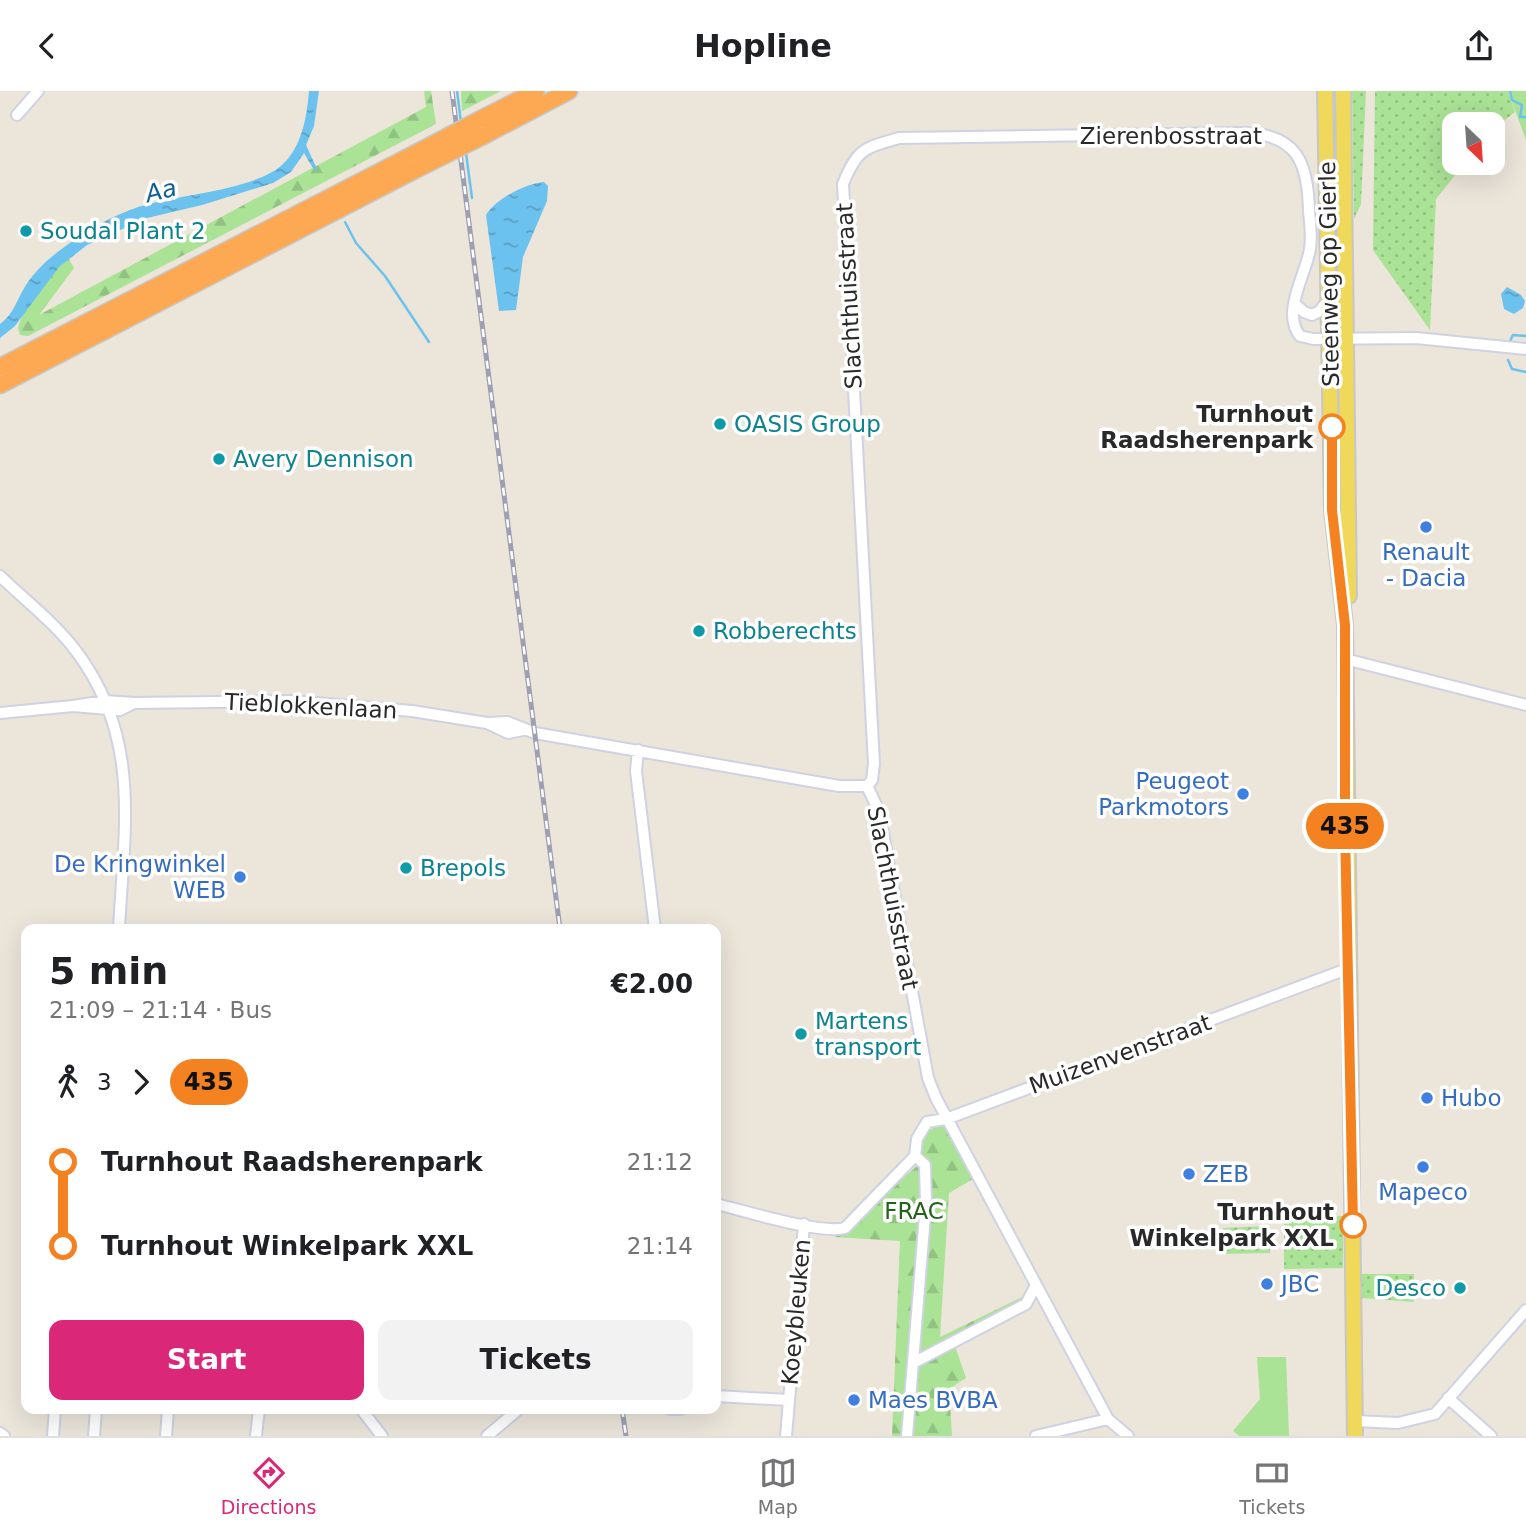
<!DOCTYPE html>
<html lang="en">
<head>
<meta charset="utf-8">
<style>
	:root { --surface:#fff; --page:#f2f2f2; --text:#202124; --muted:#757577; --line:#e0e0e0; --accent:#db2777 }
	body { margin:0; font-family:"DejaVu Sans",sans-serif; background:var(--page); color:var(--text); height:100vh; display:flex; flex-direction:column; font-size:26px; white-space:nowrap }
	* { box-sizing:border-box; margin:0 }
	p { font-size:23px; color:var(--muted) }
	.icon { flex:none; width:38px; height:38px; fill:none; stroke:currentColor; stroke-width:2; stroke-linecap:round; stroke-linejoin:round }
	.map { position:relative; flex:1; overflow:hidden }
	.side { position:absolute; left:21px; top:833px; width:700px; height:490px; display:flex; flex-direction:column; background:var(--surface); border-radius:14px; box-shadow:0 7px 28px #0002 }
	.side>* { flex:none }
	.badge { padding:0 14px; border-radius:23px; font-size:24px; line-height:46px }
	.needle { width:46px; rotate:155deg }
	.fabs { position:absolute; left:1442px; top:21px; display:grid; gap:14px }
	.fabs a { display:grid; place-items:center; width:63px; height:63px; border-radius:14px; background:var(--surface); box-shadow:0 7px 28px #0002; font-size:35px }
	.map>.badge { position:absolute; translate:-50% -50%; box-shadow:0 0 0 4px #fff }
	.legs { display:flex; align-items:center; gap:10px; height:77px; padding:0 28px; font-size:23px }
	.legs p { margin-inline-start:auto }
	.summary { display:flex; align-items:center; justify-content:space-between; height:119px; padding:0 28px }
	h1 { font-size:38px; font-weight:700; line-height:52px }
	.action { display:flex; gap:14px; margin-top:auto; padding:14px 28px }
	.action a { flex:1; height:80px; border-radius:14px; background:var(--accent); color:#fff; font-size:28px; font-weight:700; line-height:80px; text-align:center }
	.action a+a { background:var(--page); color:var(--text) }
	ul { padding:0 28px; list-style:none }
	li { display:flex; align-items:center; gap:24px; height:84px; font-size:26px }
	li i { display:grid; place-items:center; width:10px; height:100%; margin:0 9px; background:currentColor }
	li i::after { content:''; width:18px; height:18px; margin:-9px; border:5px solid; border-radius:50%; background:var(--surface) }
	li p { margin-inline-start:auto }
	li:first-child i { background:linear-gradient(#0000 50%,currentColor 0) }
	li:last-child i { background:linear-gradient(currentColor 50%,#0000 0) }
	header { display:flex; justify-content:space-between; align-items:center; height:91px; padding:0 28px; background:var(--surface); font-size:32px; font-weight:700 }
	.dock { display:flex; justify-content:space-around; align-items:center; height:98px; border-top:2px solid var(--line); background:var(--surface); font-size:19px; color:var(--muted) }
	.dock a { display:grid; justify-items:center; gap:4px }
	.dock .active { color:var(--accent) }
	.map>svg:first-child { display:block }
</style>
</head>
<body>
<header><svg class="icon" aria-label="back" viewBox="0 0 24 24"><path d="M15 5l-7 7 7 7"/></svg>Hopline<svg class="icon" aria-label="share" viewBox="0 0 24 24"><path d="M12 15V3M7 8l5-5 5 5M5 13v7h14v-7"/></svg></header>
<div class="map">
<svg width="1526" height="1345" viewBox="0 0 1526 1345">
	<defs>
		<pattern id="grass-dots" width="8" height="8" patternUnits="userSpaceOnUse" patternTransform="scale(1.75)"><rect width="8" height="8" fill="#aae296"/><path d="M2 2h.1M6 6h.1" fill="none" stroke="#92c281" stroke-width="1.8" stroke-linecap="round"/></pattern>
		<pattern id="forest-firs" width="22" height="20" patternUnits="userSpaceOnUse" patternTransform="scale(1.75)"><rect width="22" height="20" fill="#aae296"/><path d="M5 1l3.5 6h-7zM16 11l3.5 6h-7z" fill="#92c281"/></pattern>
		<pattern id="water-ripples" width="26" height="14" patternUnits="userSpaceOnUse" patternTransform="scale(1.75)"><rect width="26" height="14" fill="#6cc2ee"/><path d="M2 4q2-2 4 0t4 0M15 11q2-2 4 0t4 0" fill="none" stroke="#599ec1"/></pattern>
	</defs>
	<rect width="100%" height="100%" fill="#ebe5da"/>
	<!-- grass -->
	<path fill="url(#grass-dots)" d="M1352,0H1366L1361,113L1354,128Z
		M1375,0H1508L1515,21L1493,38V33H1454V72H1465L1436,108L1430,239L1373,159Z
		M1343,1125V1177L1284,1178V1127Z
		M1269,1135L1270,1162L1223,1163V1137Z
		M1414,1183V1211L1362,1207V1183Z"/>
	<!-- forest -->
	<path fill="url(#forest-firs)" d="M424,0H431L436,33L28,245L20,244L18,237C25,212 48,182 69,168L74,177L39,224L426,16Z
		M461,0H501L462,20Z
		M943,1034L973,1088L949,1102L940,1246L1024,1205L1028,1215L955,1255L966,1287L949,1298L952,1345H892L900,1150L835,1146L917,1075L914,1070C921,1054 924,1036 943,1034Z"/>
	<!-- park -->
	<path fill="#aae296" d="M1508,0H1526V49Z
		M1257,1266H1286L1289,1345H1239L1233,1340L1260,1308Z"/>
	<!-- water -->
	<path fill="url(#water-ripples)" d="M309,0H319L314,35L306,54L317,78L314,79L304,62L291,81L273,92L202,114L147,127L87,154L59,176L15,235L0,247V233C14,223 17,208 26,194C39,174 58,160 77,147C98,133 124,119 149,113C185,103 255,98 282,74C302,56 307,25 309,0Z
		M544,91L548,95L547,110L523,166L516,219L499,220L486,124C495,108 527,92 544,91Z
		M1507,196L1521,204L1525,210L1523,217L1514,223L1504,218L1501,203Z"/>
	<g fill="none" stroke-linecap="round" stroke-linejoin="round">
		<!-- stream -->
		<path stroke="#6cc2ee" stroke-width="2.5" d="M457,0L461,31
			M1510,0L1512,9L1522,14L1520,26H1526
			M466,62L472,107
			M345,131L356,152L385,185L429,251
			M1510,250L1513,244L1526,245
			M1508,269L1512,278L1526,281"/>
		<defs>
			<path id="minor" d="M17,24L38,0
				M1295,213L1304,221L1312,224L1320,220L1330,206
				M0,485C25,509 55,532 76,560C142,647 124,738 119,838
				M1345,568L1526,614
				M73,615L105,610L134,612L292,610L412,620L487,632L507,631L535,642L839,695H867
				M0,622L73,615L120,619L134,612
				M487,632L508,642L523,639
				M638,659L636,680L655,838
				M867,695L872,689L874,673L843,93C857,58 864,57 899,47L1244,42C1298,43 1308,73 1309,120C1310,132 1312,146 1310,158C1306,183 1281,222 1300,245L1313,248L1416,247L1526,258
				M867,695L879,720L928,987L936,1007L1108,1328L1128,1345
				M716,1113C742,1119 822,1144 845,1137L915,1065L917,1048L927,1031L946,1028L1347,878
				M913,1272L1026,1213L1036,1194
				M716,1305L788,1309
				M1448,1307L1491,1345
				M361,1318L382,1345
				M670,1318H681
				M1355,1330L1398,1332L1435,1323L1526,1219
				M0,1342L4,1345
				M53,1345L55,1318
				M94,1345L96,1318
				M166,1345L168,1318
				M256,1345L259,1318
				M487,1345L519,1318
				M786,1345L804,1133
				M907,1345L926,1112L925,1074L915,1065
				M1036,1345L1108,1328"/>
			<path id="major" d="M1325,0L1332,419L1345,534L1355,1345
				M1343,0L1349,505"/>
			<path id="highway" d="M479,29L536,0
				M483,45L569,0
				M0,276L416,62
				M0,294L417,78"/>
		</defs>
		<!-- minor casing -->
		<use href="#minor" stroke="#cfd2e2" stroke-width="14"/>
		<!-- major casing -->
		<use href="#major" stroke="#c7c7c7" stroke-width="18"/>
		<!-- highway casing -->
		<use href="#highway" stroke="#c7c7c7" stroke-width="19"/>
		<!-- minor -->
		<use href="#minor" stroke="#fff" stroke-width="10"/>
		<!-- major -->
		<use href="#major" stroke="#f0d85a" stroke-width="14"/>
		<!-- highway -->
		<use href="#highway" stroke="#fda953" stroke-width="16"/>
		<defs>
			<path id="rail" d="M452,0L560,838
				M622,1318L626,1345"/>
		</defs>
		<!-- rail casing -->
		<use href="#rail" stroke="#9d9fb3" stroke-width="5"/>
		<!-- rail -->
		<use href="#rail" stroke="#fff" stroke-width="2.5" stroke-dasharray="8" stroke-linecap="butt"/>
		<defs>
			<path id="highway-bridge" d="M416,62L479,29
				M417,78L483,45"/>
		</defs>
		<!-- highway-bridge casing -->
		<use href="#highway-bridge" stroke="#c7c7c7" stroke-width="19" stroke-linecap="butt"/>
		<!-- highway-bridge -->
		<use href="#highway-bridge" stroke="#fda953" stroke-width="16"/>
	</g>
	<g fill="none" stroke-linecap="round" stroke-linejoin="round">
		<defs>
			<path id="line-1" d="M1332,336V419L1345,534V736L1353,1134"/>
		</defs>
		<!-- line-1 casing -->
		<use href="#line-1" stroke="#fff" stroke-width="16"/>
		<!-- line-1 -->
		<use href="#line-1" stroke="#f58220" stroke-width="10"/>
	</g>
	<!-- markers -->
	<g fill="#0f9aa8" stroke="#fff" stroke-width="2.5">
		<circle cx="26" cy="140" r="7"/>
		<circle cx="720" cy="333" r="7"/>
		<circle cx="219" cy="368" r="7"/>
		<circle cx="699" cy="540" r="7"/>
		<circle cx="406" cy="777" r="7"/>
		<circle cx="801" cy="943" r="7"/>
		<circle cx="1460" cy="1197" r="7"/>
	</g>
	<g fill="#fff" stroke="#f58220" stroke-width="3.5">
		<circle cx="1332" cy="336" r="12"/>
		<circle cx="1353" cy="1134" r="12"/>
	</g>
	<g fill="#3f7fe0" stroke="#fff" stroke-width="2.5">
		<circle cx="1426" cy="436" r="7"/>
		<circle cx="1243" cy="703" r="7"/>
		<circle cx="240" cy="786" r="7"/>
		<circle cx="1427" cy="1007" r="7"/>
		<circle cx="1423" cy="1076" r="7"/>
		<circle cx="1189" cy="1083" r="7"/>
		<circle cx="1267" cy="1193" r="7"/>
		<circle cx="854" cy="1309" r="7"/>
	</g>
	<g text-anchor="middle" stroke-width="7" stroke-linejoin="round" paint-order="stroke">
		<!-- street labels -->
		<g font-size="23" fill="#292929" stroke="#fff">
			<text x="1171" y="53">Zierenbosstraat</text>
			<text transform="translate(1329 183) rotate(-91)" y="8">Steenweg op Gierle</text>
			<text transform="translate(849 205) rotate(-93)" y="8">Slachthuisstraat</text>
			<text transform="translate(311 615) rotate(3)" y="8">Tieblokkenlaan</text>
			<text transform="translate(893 807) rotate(79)" y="8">Slachthuisstraat</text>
			<text transform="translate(1120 963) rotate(-20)" y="8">Muizenvenstraat</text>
			<text transform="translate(796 1221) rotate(-85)" y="8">Koeybleuken</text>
		</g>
		<!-- culture labels -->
		<g font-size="23" fill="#0d838f" stroke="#fff" text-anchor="start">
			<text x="40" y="148">Soudal Plant 2</text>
			<text x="734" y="341">OASIS Group</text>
			<text x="233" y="376">Avery Dennison</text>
			<text x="713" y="548">Robberechts</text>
			<text x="420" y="785">Brepols</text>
			<text x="815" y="938">Martens<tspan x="815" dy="26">transport</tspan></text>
			<text x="1446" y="1205" text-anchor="end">Desco</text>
		</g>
		<!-- stop labels -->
		<g font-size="23" font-weight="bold" fill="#292929" stroke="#fff" text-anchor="end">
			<text x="1313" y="331">Turnhout<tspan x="1313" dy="26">Raadsherenpark</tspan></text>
			<text x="1334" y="1129">Turnhout<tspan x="1334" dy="26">Winkelpark XXL</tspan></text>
		</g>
		<!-- shop labels -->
		<g font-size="23" fill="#366cbe" stroke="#fff" text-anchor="start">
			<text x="1426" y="469" text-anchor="middle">Renault<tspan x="1426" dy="26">- Dacia</tspan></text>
			<text x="1229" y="698" text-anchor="end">Peugeot<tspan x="1229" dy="26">Parkmotors</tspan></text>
			<text x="226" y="781" text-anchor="end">De Kringwinkel<tspan x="226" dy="26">WEB</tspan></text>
			<text x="1441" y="1015">Hubo</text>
			<text x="1203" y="1091">ZEB</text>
			<text x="1423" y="1109" text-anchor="middle">Mapeco</text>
			<text x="1281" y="1201">JBC</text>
			<text x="868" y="1317">Maes BVBA</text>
		</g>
		<!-- park labels -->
		<g font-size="23" fill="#24641a" stroke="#fff">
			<text x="914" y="1128">FRAC</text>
		</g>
		<!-- water labels -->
		<g font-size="24" font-style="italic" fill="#0e5e97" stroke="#fff">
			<text transform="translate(161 100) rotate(-14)" y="8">Aa</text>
		</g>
	</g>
</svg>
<div class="fabs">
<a><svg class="needle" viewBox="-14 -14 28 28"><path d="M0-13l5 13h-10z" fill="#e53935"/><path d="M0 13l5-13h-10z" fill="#757577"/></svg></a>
</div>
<b class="badge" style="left:1345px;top:735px;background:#f58220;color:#111">435</b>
<section class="side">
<div class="summary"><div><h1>5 min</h1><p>21:09 – 21:14 · Bus</p></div><b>€2.00</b></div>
<div class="legs"><svg class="icon" aria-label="walk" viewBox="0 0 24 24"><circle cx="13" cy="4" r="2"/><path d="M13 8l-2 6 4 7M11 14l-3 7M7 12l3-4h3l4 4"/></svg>3<svg class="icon" aria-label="forward" viewBox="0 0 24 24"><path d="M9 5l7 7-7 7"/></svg><b class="badge" style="background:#f58220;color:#111">435</b></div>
<ul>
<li><i style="color:#f58220"></i><b>Turnhout Raadsherenpark</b><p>21:12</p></li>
<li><i style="color:#f58220"></i><b>Turnhout Winkelpark XXL</b><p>21:14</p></li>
</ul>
<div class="action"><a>Start</a><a>Tickets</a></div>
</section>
</div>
<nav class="dock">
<a class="active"><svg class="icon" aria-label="directions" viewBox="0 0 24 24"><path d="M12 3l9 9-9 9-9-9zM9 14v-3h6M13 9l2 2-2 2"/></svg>Directions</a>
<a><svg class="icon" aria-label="map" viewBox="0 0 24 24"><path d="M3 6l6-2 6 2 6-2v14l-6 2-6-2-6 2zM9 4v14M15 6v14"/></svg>Map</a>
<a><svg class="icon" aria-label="tickets" viewBox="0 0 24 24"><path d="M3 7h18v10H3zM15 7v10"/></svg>Tickets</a>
</nav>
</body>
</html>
